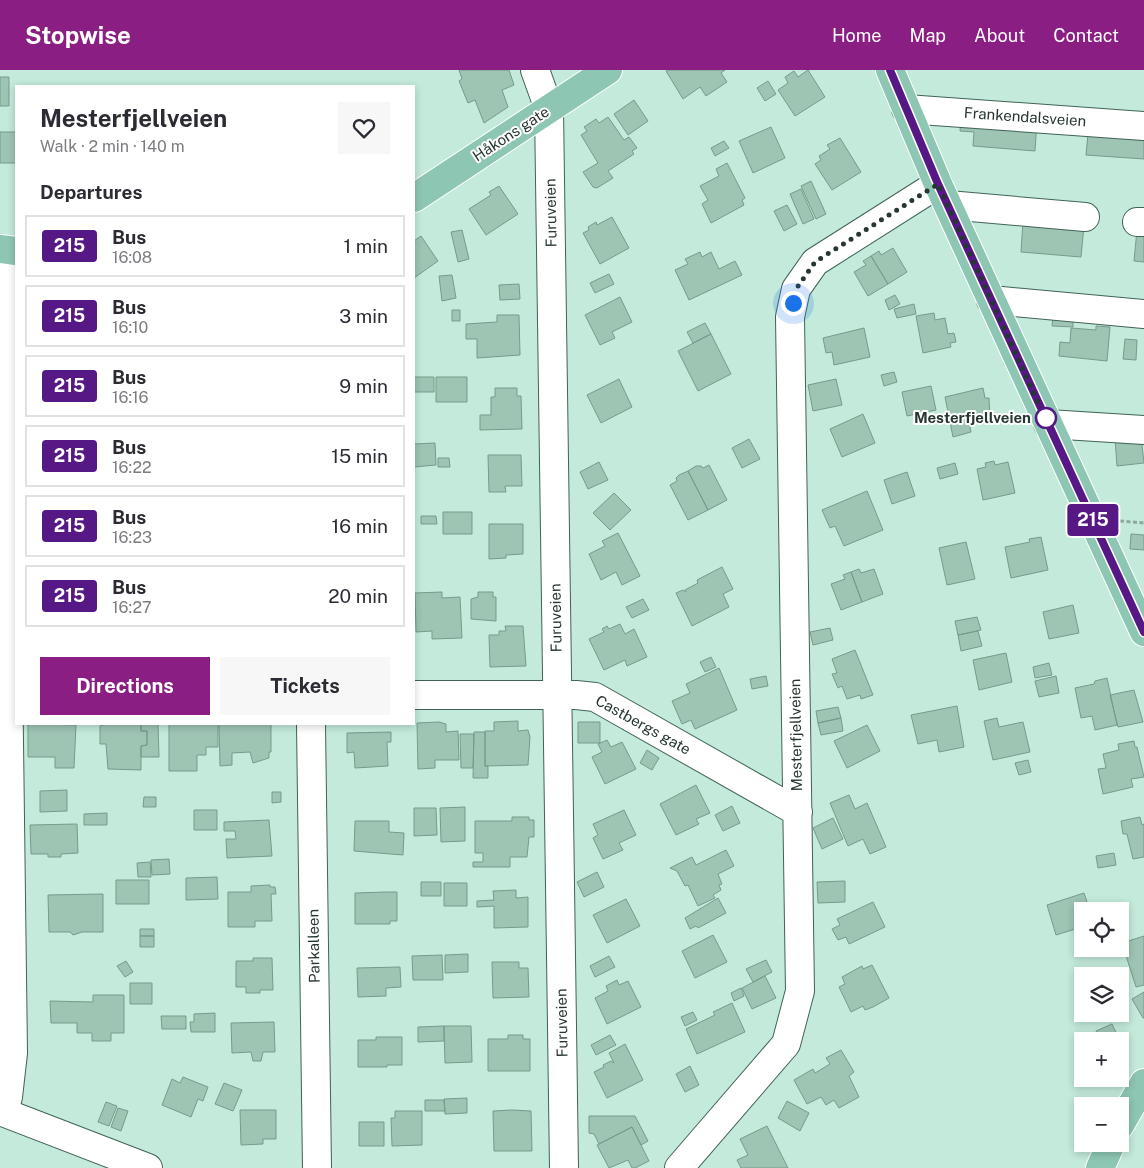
<!DOCTYPE html>
<html lang="en">
<head>
<meta charset="utf-8">
<style>
	:root { --surface:#fff; --page:#f7f7f7; --text:#2b2b33; --muted:#7c7c81; --line:#e1e1e2; --accent:#8b1e82 }
	body { margin:0; font-family:"Public Sans",sans-serif; background:var(--page); color:var(--text); height:100vh; display:flex; flex-direction:column; font-size:19px; white-space:nowrap }
	* { box-sizing:border-box; margin:0 }
	p { font-size:16px; color:var(--muted) }
	.icon { flex:none; width:28px; height:28px; fill:none; stroke:currentColor; stroke-width:2; stroke-linecap:round; stroke-linejoin:round }
	.map { position:relative; flex:1; overflow:hidden }
	.details { position:absolute; left:15px; top:15px; width:400px; height:640px; display:flex; flex-direction:column; background:var(--surface); border-radius:0px; box-shadow:0 2px 8px #0003 }
	.details>* { flex:none }
	.badge { padding:0 10px; border-radius:4px; font-size:18px; line-height:32px }
	.fabs { position:absolute; left:1074px; top:832px; display:grid; gap:10px }
	.fabs a { display:grid; place-items:center; width:55px; height:55px; border-radius:0px; background:var(--surface); box-shadow:0 2px 8px #0003; font-size:25px }
	.you { position:absolute; width:25px; height:25px; margin:-12px; border:4px solid #fff; border-radius:50%; background:#1a73e8; box-shadow:0 0 0 8px #1a73e833 }
	.map>.badge { position:absolute; translate:-50% -50%; box-shadow:0 0 0 2px #fff }
	h2 { padding:0 25px; font-size:19px; line-height:45px }
	.round { display:grid; place-items:center; flex:none; width:52px; height:52px; border-radius:0px; background:var(--page) }
	.summary { display:flex; align-items:center; justify-content:space-between; height:85px; padding:0 25px }
	h1 { font-size:24px; font-weight:700; line-height:38px }
	.primary-button { display:flex; gap:10px; margin-top:auto; padding:10px 25px }
	.primary-button a { flex:1; height:58px; border-radius:0px; background:var(--accent); color:#fff; font-size:20px; font-weight:700; line-height:58px; text-align:center }
	.primary-button a+a { background:var(--page); color:var(--text) }
	ul { padding:0; list-style:none }
	li { display:flex; align-items:center; gap:15px; height:62px; margin:0 10px 8px; padding:0 15px; border:2px solid var(--line); border-radius:0px }
	li div { flex:1 }
	li b { display:block; font-size:19px }
	li em { font-style:normal }
	li .badge { min-width:55px; font-weight:700; text-align:center }
	header { display:flex; align-items:center; gap:30px; box-sizing:border-box; height:70px; padding:0 25px; background:var(--accent); color:#fff }
	header strong { font-size:24px }
	nav { display:flex; gap:28px; margin-inline-start:auto; font-size:18px }
	.map>svg:first-child { display:block }
</style>
</head>
<body>
<header>
<strong>Stopwise</strong>
<nav><a>Home</a><a>Map</a><a>About</a><a>Contact</a></nav>
</header>
<div class="map">
<svg width="1144" height="1098" viewBox="0 0 1144 1098">
	<rect width="100%" height="100%" fill="#c3eada"/>
	<!-- building -->
	<path fill="#9ec4b4" stroke="#769b8c" d="M459,0H509L514,15L502,20L508,37L484,53L475,30L468,33L459,11L462,9Z
		M668,0H725L721,3L727,12L706,26L700,17L683,29L666,1Z
		M808,0L825,27L795,46L778,20L788,13L785,7L794,1L798,7Z
		M0,7H9V36H0Z
		M768,11L776,24L765,31L757,18Z
		M634,30L648,51L628,65L614,44Z
		M961,45L1037,50L1035,81L973,76L974,62L960,61Z
		M608,47L624,70L629,67L637,78L632,81L634,84L608,101L613,108L597,118L593,117L583,102L598,93L581,65L587,61L584,57L596,49L599,53Z
		M1089,53L1144,58V89L1086,85Z
		M771,57L785,88L753,103L739,71Z
		M0,62H16V93H0Z
		M840,68L861,102L832,120L815,94L821,90L819,86L830,79L827,75Z
		M724,71L729,78L715,86L711,78Z
		M727,93L745,128L742,130L744,135L711,153L702,134L708,130L700,116L719,106L716,99Z
		M811,111L826,144L816,149L801,116Z
		M499,116L518,144L486,165L469,139L491,125L489,122Z
		M801,119L814,149L803,154L790,124Z
		M787,135L797,154L784,161L774,141Z
		M612,147L629,178L600,194L583,163L589,160L588,157L596,152L597,155Z
		M1023,151L1084,156L1081,187L1021,182Z
		M462,160L469,189L458,192L451,162Z
		M1137,160L1144,161V192L1134,191Z
		M421,166L438,191L414,208V171Z
		M893,178L907,202L888,214L871,186L879,181L881,185Z
		M700,182L702,187L711,182L719,199L735,191L742,205L689,230L675,200L688,194L685,189Z
		M871,186L888,214L868,226L854,202L866,195L863,191Z
		M609,204L614,214L595,223L590,213Z
		M452,205L456,228L442,231L439,206Z
		M519,214L520,229L500,230L499,215Z
		M895,225L900,234L889,240L885,230Z
		M620,227L632,252L612,262L615,268L600,275L585,245Z
		M914,234L916,244L897,248L894,239Z
		M452,240H460V251H452Z
		M934,243L935,250L945,248L948,264L954,263L956,272L950,273L951,277L923,283L916,246Z
		M497,245H519L520,285L477,288V269H466V254L497,252Z
		M1053,246L1073,247V257L1052,256Z
		M705,253L711,264L693,273L687,262Z
		M1096,256L1110,257L1107,291L1059,286L1060,272L1070,273L1071,258L1096,260Z
		M864,258L870,287L834,295L832,282L826,283L823,268Z
		M711,264L731,304L698,321L678,281Z
		M1125,269L1137,270L1136,290L1123,289Z
		M894,302L897,312L884,316L881,305Z
		M414,307H434V322H414Z
		M436,307H467V332H436Z
		M619,309L632,337L601,353L587,325Z
		M836,309L842,335L813,341L808,315Z
		M931,316L936,340L907,346L902,322Z
		M495,318H517V326H521L522,359L480,360V345H491V327H495Z
		M983,318L985,328H989L990,349L969,353L971,362L953,367L945,327Z
		M863,344L875,373L842,387L830,359Z
		M1141,366L1144,393L1117,396L1115,369Z
		M749,369L760,389L742,398L732,378Z
		M435,373L436,395L414,397V374Z
		M488,385H521L522,416H505L506,422H489Z
		M438,388H449L450,397H438Z
		M994,391L995,395L1008,392L1015,423L983,430L977,399L986,397L985,393Z
		M599,392L608,410L588,419L580,402Z
		M955,393L958,404L940,409L937,398Z
		M709,395L727,430L708,440L688,401L696,396H701L703,398Z
		M688,401L708,440L688,450L670,415L677,411L676,408L679,405Z
		M907,402L915,426L892,434L884,410Z
		M867,421L883,460L844,476L835,456L830,458L822,440Z
		M614,423L631,440L610,460L593,443Z
		M443,442H472V464H443Z
		M421,446H436L437,454H421Z
		M489,454H523V484L506,485V488L489,489Z
		M618,463L640,506L622,515L616,502L601,510L589,484L605,476L602,471Z
		M1131,464L1144,465V480L1130,479Z
		M1041,467L1048,500L1011,508L1005,477L1030,472L1029,469Z
		M966,472L975,509L947,515L939,478Z
		M722,497L733,519L723,524L729,537L692,556L676,523L683,520L686,522L685,520L698,513L697,510Z
		M859,499L861,503L874,499L883,524L862,532L851,502Z
		M851,502L862,532L841,540L831,514L845,509L843,505Z
		M442,522V528L460,527L462,568L432,569V561L416,562L415,523Z
		M478,522H493V527H496V551L471,549V529L478,527Z
		M643,529L649,540L632,548L626,537Z
		M1073,535L1079,563L1049,569L1043,542Z
		M977,547L981,560L958,565L955,551Z
		M620,554L625,564L634,559L647,587L627,596L625,590L604,600L589,569L604,562L602,559L607,556L609,559Z
		M505,556H523L526,596L490,597L489,565H499V561H506Z
		M830,558L833,570L813,575L810,562Z
		M978,561L982,576L961,581L958,565Z
		M855,580L873,625L861,629L860,625L847,629L842,616L838,618L832,604L837,603L832,589Z
		M1006,583L1012,612L979,620L973,590Z
		M711,587L716,597L705,602L700,592Z
		M1049,593L1052,605L1035,608L1033,597Z
		M719,598L737,640L695,659L691,650L682,654L672,631L690,623L686,614Z
		M766,606L768,616L752,619L750,609Z
		M1056,606L1059,623L1039,627L1035,611Z
		M1107,608L1117,655L1095,660L1092,646L1081,648L1075,618L1094,614L1095,611Z
		M1134,620L1143,652L1118,657L1110,625Z
		M957,636L964,677L939,682L937,670L918,674L911,645Z
		M838,637L841,648L818,653L816,641Z
		M841,648L843,661L821,665L818,653Z
		M997,648L999,657L1023,652L1030,682L993,690L984,651Z
		M518,651V661L528,660L530,667L528,695L485,696V661H494V652Z
		M439,652L446,654V662L458,661L459,690H435V698L418,699L417,653Z
		M578,652H600V673H578Z
		M35,654L76,655L74,698H55V687H28V655Z
		M106,654H141V661H147V675L141,676V700L108,699L106,674H100V656Z
		M141,654H158L159,687H141V676L147,675V661H141Z
		M169,654H218V677H206V685H197V701H169Z
		M219,654H271V682H269V688L253,693L250,682L232,683V695L220,696Z
		M867,655L880,681L847,698L834,671Z
		M391,662V672H387L388,696L355,698L354,682L347,683V663Z
		M474,662H485V696H488V708H473Z
		M460,664H474L473,698H461Z
		M607,670L611,677L622,672L636,699L605,714L592,687L602,682L598,674Z
		M1134,671L1135,677H1137L1144,707L1131,709L1133,717L1103,724L1098,699L1106,698L1103,684L1119,680L1118,674Z
		M647,680L659,688L652,700L640,693Z
		M1028,690L1031,702L1019,705L1015,693Z
		M696,715L710,743L696,749L699,754L676,765L660,734Z
		M67,720V741L40,742V721Z
		M272,722H281V732L272,733Z
		M849,725L855,739L867,733L886,777L870,784L863,769L848,776L830,733Z
		M144,727H156V737H143Z
		M732,736L740,753L723,761L715,745Z
		M465,737V771L441,772L440,738Z
		M414,738H436L437,765L414,766Z
		M194,740H217V760H194Z
		M624,740L636,765L619,773L623,780L603,789L593,768L598,765L593,754Z
		M107,743V755H84V744Z
		M512,747H529V750H534V767H529L527,787H510V797H473V792H483V783H475V751H512Z
		M1140,747L1142,755L1144,754V787L1133,789L1127,764H1123L1121,751Z
		M833,748L843,769L822,779L813,758Z
		M269,750L272,786L227,788L226,769H236L235,761H224V752Z
		M355,751H389V762L404,763L403,785L354,781Z
		M77,754L78,783L61,784V787H48V784H31L30,755Z
		M726,780L734,796L718,804L722,814L719,815L721,820L713,825L715,828L698,836L688,815L685,816L677,801L670,798L692,787L696,795Z
		M1114,783L1116,795L1098,798L1096,786Z
		M169,789L170,804L152,805L151,790Z
		M150,792L151,807H138L137,793Z
		M597,802L604,817L584,827L577,812Z
		M217,807L218,829L186,830V808Z
		M116,810H149V834H116Z
		M845,811V832L818,833L817,812Z
		M421,812H441V826H421Z
		M444,813H467V836H444Z
		M270,815V817H275L276,824H271L272,851H255V857H228V822H251V816Z
		M516,820V828L528,827V857L494,858V836L477,837V831L494,830L493,821Z
		M386,822H397V851H390V854H355V823Z
		M1084,823L1090,841H1082V857L1056,865L1047,835Z
		M103,824V862H82L73,865L70,862H49L48,825Z
		M718,828L726,843L698,858L696,856L690,859L685,848Z
		M626,829L640,856L607,873L593,845Z
		M873,832L885,857L849,874L846,867L838,870L832,859L840,855L837,849Z
		M140,859H154V866H140Z
		M713,865L727,892L695,908L682,881Z
		M140,866H154V877H140Z
		M1144,866V915L1136,917L1122,873Z
		M468,884V902L445,903V885Z
		M442,885L443,910H413L412,886Z
		M609,886L615,897L595,907L590,896Z
		M253,888H272L273,920H260V923H246V917H236V891H253Z
		M766,890L772,902L753,912L746,899Z
		M126,891L133,902L125,907L117,896Z
		M492,892H519V898H528L529,927L493,928Z
		M872,895L889,928L873,937L865,940L863,936L851,942L839,917L845,914L842,907L862,896L863,899Z
		M400,897L401,917L386,918V926L358,927L357,898Z
		M765,906L776,928L752,939L742,918Z
		M617,910L619,915L628,911L641,937L607,954L595,928L608,921L606,916Z
		M130,913H152V934H130Z
		M741,918L744,926L734,931L731,923Z
		M1144,922V948H1143L1132,929Z
		M93,925H124V963H111V971H92V963H77V953H51L50,931L93,932Z
		M732,933L745,962L697,984L686,959L715,945L713,942Z
		M693,942L697,950L685,956L681,947Z
		M215,943V962H191L190,952H194V944Z
		M161,946H186V959H162Z
		M274,952L275,982H263L261,991H253L251,982L232,983L231,953Z
		M1112,954L1120,971H1101L1096,961Z
		M444,956V971L418,972V957Z
		M444,956H471L472,992L445,993Z
		M508,965H523V969H530V1001H488V969H508Z
		M610,965L616,975L596,985L591,975Z
		M376,967H402V995H387V997H358V970H376Z
		M625,974L643,1010L607,1028L594,1002L604,997L603,995L611,991L614,993L609,983Z
		M841,980L854,1002L849,1006L859,1027L839,1038L834,1030L826,1035L821,1027L807,1034L794,1010L813,999L815,1003L830,994L826,988Z
		M690,996L699,1015L685,1022L676,1004Z
		M183,1007L208,1017L203,1031L198,1029L191,1047L162,1035L172,1009L180,1013Z
		M224,1013L242,1020L233,1041L215,1034Z
		M467,1028V1043L445,1044L444,1029Z
		M425,1030H444L445,1041H425Z
		M787,1031L809,1043L800,1061L778,1048Z
		M106,1032L117,1036L109,1056L98,1052Z
		M118,1038L128,1041L121,1061L111,1057Z
		M240,1040H276V1069H263V1074L241,1075Z
		M512,1040L531,1041L532,1081H494L493,1041Z
		M395,1041H422V1075L392,1076L391,1048H395Z
		M589,1046H635L648,1071L641,1075L632,1057L599,1074L594,1064L589,1063Z
		M359,1052H384V1076H359Z
		M767,1056L788,1098H741L737,1090L748,1085L740,1069Z
		M632,1057L649,1091L635,1098H632L628,1090L609,1098L597,1075Z"/>
	<g fill="none" stroke-linecap="round" stroke-linejoin="round">
		<defs>
			<path id="minor" d="M535,0L549,39L564,1098
				M906,39L1144,56
				M948,135L1085,147
				M1137,152H1144
				M991,230L1144,244
				M1048,354L1144,360
				M414,625H576L595,627L798,742
				M311,654L317,1098
				M0,1041L148,1098
				M4,1042L8,1027L13,983L3,205L7,180
				M679,1098L786,974L800,921L790,247L796,219L815,192L938,114"/>
			<path id="major" d="M890,0L938,114L1144,562
				M414,128L608,0
				M0,179L16,181
				M1120,1055L1144,1013
				M1100,1098L1111,1074"/>
		</defs>
		<!-- minor casing -->
		<use href="#minor" stroke="#406356" stroke-width="30"/>
		<!-- major casing -->
		<use href="#major" stroke="#fff" stroke-width="30"/>
		<!-- path -->
		<path stroke="#8baa9e" stroke-width="3" stroke-dasharray="4 2.5" stroke-linecap="butt" d="M1120,451L1144,453"/>
		<!-- minor -->
		<use href="#minor" stroke="#fff" stroke-width="28"/>
		<!-- major -->
		<use href="#major" stroke="#8dc6b3" stroke-width="28"/>
	</g>
	<g fill="none" stroke-linecap="round" stroke-linejoin="round">
		<defs>
			<path id="line" d="M890,0L938,114L1144,562"/>
		</defs>
		<!-- line casing -->
		<use href="#line" stroke="#fff" stroke-width="11"/>
		<!-- line -->
		<use href="#line" stroke="#561885" stroke-width="8"/>
		<!-- walk -->
		<path stroke="#263630" stroke-width="5" stroke-dasharray="0 9" d="M793,233L796,219L815,192L938,114L1048,354L1046,348"/>
	</g>
	<!-- markers -->
	<circle fill="#fff" stroke="#561885" stroke-width="2.5" cx="1046" cy="348" r="10"/>
	<g text-anchor="middle" stroke-width="4" stroke-linejoin="round" paint-order="stroke">
		<!-- street labels -->
		<g font-size="15" fill="#263630" stroke="#fff">
			<text transform="translate(1025 47) rotate(4)" y="5">Frankendalsveien</text>
			<text transform="translate(511 64) rotate(-33)" y="5">Håkons gate</text>
			<text transform="translate(551 143) rotate(-91)" y="5">Furuveien</text>
			<text transform="translate(556 548) rotate(-91)" y="5">Furuveien</text>
			<text transform="translate(643 655) rotate(29)" y="5">Castbergs gate</text>
			<text transform="translate(796 665) rotate(-91)" y="5">Mesterfjellveien</text>
			<text transform="translate(314 876) rotate(-91)" y="5">Parkalleen</text>
			<text transform="translate(562 953) rotate(-91)" y="5">Furuveien</text>
		</g>
		<!-- stop labels -->
		<g font-size="15" font-weight="bold" fill="#263630" stroke="#fff" text-anchor="end">
			<text x="1031" y="353">Mesterfjellveien</text>
		</g>
	</g>
</svg>
<div class="fabs">
<a><svg class="icon" aria-label="locate" viewBox="0 0 24 24"><circle cx="12" cy="12" r="6"/><path d="M12 2v4M12 18v4M2 12h4M18 12h4"/></svg></a>
<a><svg class="icon" aria-label="layers" viewBox="0 0 24 24"><path d="M12 4l9 5-9 5-9-5zM3 14l9 5 9-5"/></svg></a>
<a>+</a>
<a>−</a>
</div>
<div class="you" style="left:793px;top:233px"></div>
<b class="badge" style="left:1093px;top:450px;background:#561885;color:#fff">215</b>
<section class="details">
<div class="summary"><div><h1>Mesterfjellveien</h1><p>Walk · 2 min · 140 m</p></div><a class="round"><svg class="icon" aria-label="heart" viewBox="0 0 24 24"><path d="M12 20l-8-8c-3-5 5-10 8-4 3-6 11-1 8 4z"/></svg></a></div>
<h2>Departures</h2>
<ul>
<li><span class="badge" style="background:#561885;color:#fff">215</span><div><b>Bus</b><p>16:08</p></div><em>1 min</em></li>
<li><span class="badge" style="background:#561885;color:#fff">215</span><div><b>Bus</b><p>16:10</p></div><em>3 min</em></li>
<li><span class="badge" style="background:#561885;color:#fff">215</span><div><b>Bus</b><p>16:16</p></div><em>9 min</em></li>
<li><span class="badge" style="background:#561885;color:#fff">215</span><div><b>Bus</b><p>16:22</p></div><em>15 min</em></li>
<li><span class="badge" style="background:#561885;color:#fff">215</span><div><b>Bus</b><p>16:23</p></div><em>16 min</em></li>
<li><span class="badge" style="background:#561885;color:#fff">215</span><div><b>Bus</b><p>16:27</p></div><em>20 min</em></li>
</ul>
<div class="primary-button"><a>Directions</a><a>Tickets</a></div>
</section>
</div>
</body>
</html>
